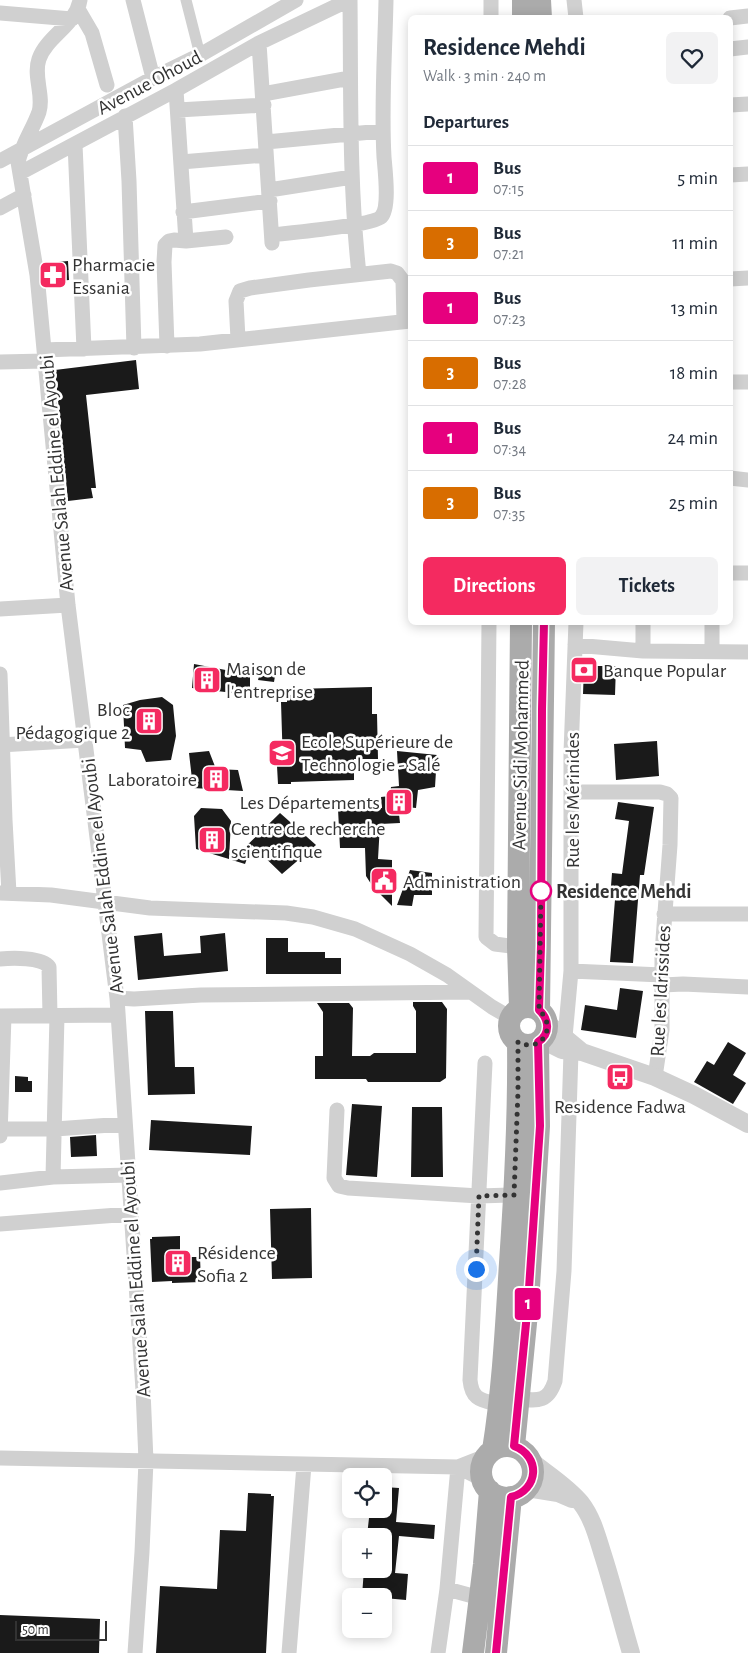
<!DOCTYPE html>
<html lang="en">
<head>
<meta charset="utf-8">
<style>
	:root { --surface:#fff; --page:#f2f2f3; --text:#1f2937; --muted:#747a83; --line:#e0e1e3; --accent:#f42a60 }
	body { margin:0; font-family:"Alegreya Sans",sans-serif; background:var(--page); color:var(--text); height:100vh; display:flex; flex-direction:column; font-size:19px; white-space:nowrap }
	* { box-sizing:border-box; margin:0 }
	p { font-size:16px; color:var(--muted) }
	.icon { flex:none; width:28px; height:28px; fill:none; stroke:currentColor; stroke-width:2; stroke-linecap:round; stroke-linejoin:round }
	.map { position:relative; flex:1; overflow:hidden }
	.sheet { position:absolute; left:408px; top:15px; width:325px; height:610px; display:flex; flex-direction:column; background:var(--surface); border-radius:8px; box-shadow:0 2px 12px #0003 }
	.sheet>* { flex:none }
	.badge { padding:0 10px; border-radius:4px; font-size:18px; line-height:32px }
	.buttons { position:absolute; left:342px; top:1468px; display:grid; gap:10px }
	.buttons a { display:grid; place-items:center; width:50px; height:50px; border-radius:8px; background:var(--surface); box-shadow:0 2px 12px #0003; font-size:25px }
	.scale { position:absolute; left:15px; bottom:12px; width:92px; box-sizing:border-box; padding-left:5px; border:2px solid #333; border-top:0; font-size:14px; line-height:18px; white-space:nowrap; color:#333; -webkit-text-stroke:4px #fff; paint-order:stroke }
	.you { position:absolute; width:25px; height:25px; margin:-12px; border:4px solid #fff; border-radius:50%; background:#1a73e8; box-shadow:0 0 0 8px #1a73e833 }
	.map>.badge { position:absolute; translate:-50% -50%; box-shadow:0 0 0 2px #fff }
	h2 { padding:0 15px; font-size:19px; line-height:45px }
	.round { display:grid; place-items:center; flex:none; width:52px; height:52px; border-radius:8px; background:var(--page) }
	.headline { display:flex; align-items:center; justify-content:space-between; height:85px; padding:0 15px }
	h1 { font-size:24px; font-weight:600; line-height:38px }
	.action { display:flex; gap:10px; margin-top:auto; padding:10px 15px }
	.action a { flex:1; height:58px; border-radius:8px; background:var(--accent); color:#fff; font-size:20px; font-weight:600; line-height:58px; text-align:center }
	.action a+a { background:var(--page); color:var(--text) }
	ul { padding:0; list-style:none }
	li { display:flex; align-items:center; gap:15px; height:65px; padding:0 15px; border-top:1px solid var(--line) }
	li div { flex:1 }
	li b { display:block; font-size:19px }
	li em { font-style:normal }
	li .badge { min-width:55px; font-weight:700; text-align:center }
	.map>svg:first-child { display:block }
</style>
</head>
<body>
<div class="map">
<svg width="748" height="1653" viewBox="0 0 748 1653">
	<rect width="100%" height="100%" fill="#fff"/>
	<!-- building -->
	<path fill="#1a1a1a" d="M68,261L69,280L50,282L48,263Z
		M136,360L139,389L86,395L96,488H91L93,498L68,501L55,370Z
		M194,664L231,671V669L250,671V695L192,688Z
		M584,666H616L615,695L583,694Z
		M261,669L276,670L274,682L258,680Z
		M372,687V714H377L378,759H354V780L291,782V784H278L277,766H283L281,702H287V695H294L293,689Z
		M162,697L173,705L176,736L171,760L146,762L141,750L125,748L123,705L140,700Z
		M657,741L659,776L616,780L614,744Z
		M209,751L216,769L238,770L243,791L193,788L189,753Z
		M397,751L437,755L435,787L418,790L416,808L406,807L399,814L400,823L380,824L378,859L392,860V906L373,887L366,876L365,848H340L338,809L382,808L381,797L390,796L391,787L399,786Z
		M618,802L654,807L644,875H640L633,963L610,962L616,887L611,886L612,873L622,874L629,821L615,819Z
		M201,808L222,809L231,821L229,859L196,849L194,816Z
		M280,813L316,845L282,874L252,845L245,864L232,860Z
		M410,870L432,873V895H414L412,906L397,905Z
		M162,933L164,956L201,953L200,936L225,933L228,971L138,980L134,936Z
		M266,938H288V952H325V958H341V974H266Z
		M620,988L643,991L636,1038L581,1030L585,1005L617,1010Z
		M413,1002H442L447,1009L446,1078L440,1082H368L366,1079H315V1056H323V1012L317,1003H349L353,1008L352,1056H370L374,1053H416V1011L413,1006Z
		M145,1011H173L175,1067H194L195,1094L148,1095Z
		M728,1042L746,1053L733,1075L746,1083L733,1104L694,1082L707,1061L714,1065Z
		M15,1076L28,1077V1081H32V1092H15Z
		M352,1104L382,1106L377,1177L346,1175Z
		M412,1107H442L443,1177H411Z
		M151,1120L252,1126L250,1155L149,1150Z
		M96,1135L97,1156L71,1157L70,1137Z
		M311,1208L312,1278L272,1279L270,1209Z
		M180,1236V1257H200L201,1282L172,1283V1281L152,1282L150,1239H152V1237Z
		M384,1487L399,1488L396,1522L435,1525L434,1539L399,1536L395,1573L408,1574L406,1600L384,1598V1596H362L364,1569H384V1536H367L370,1509H384Z
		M248,1493L271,1494V1496H274L266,1653H156L160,1586L217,1589L220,1530L246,1531Z
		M0,1615L100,1619L99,1653H0Z"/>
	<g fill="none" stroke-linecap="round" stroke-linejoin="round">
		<!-- pedestrian -->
		<path stroke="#d0d0d0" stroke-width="11" d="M186,0L200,55"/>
		<!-- minor -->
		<path stroke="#d0d0d0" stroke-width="15" d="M80,0C76,25 47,36 39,59C33,76 44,95 39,112C33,129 22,144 18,162L37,275L68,605L117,998L143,1390L146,1461L142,1552L135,1653
			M133,0L153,78
			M350,0C351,91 349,183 359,274
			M574,0L576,18
			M78,9L92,33L107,85
			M0,13L72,19
			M491,18V0
			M730,18L748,16
			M259,43L272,243
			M730,49L748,47
			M176,90L186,241
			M263,94L350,78
			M730,105L748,104
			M178,110L264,105
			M125,116L129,181L134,348
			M266,142L382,131
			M75,144L84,349
			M0,161L153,78L200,55L296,0
			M181,162L266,155
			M20,173L176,90L259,43L349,0
			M730,175L748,174
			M269,190L352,177
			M0,208L24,195
			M183,212L270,201
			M272,235C289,233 373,225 381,217C390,208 385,170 384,157C381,105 385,52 386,0
			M730,279L748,278
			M238,339L236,301L240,291L250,288L309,280L391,271L397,273L403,281L404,321
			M167,346L164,262L165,245L169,241L174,240L186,241L226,237
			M44,350L200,344L410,321
			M0,362L45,361
			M730,382H748
			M730,478L748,480
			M730,573H748
			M0,609L68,605
			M489,622L486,937L495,944L518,947
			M643,622V651
			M712,622V652
			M575,645L643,651L748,652
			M0,674L5,820L9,893
			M0,745L85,740
			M571,792H660L667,794L671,798L670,845L662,953V1030L655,1077
			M0,893L51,895L150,908L286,913L313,917L355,929L410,954L447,975L492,1007L511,1018
			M664,914H748
			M0,959C12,958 42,957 49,967L50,1016
			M571,971L662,975
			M663,985L683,984L748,987
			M117,998L134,999L201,995L471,992
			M0,1016L118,1015
			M565,1037L571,971V752L576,622
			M485,1063L470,1380C472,1401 482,1400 500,1405
			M337,1110L334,1178L339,1186L348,1188L479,1196L514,1195
			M1,1129H55L125,1124
			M0,1136L4,1016
			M53,1177L57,1016
			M0,1183L53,1177L129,1175
			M0,1224L131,1214
			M519,1399C539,1401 548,1402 555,1381L564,1271L571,1052
			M0,1458L458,1467L486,1456
			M458,1467L482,1479
			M447,1589L480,1598
			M289,1653L304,1465
			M438,1653L447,1589L458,1467"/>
		<!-- tertiary -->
		<path stroke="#d0d0d0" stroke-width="18" d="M547,1023L582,1052
			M542,1040L562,1050L582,1052L655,1077L694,1095L748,1124
			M531,1461C547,1474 567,1486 581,1503C592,1517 597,1536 602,1552C613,1586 621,1619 631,1653
			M527,1488L558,1493L572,1499"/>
		<!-- primary -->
		<path stroke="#ababab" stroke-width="22" d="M540,0L541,18
			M523,18V0
			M509 1026a19 19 0 1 1 38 0a19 19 0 1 1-38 0Z
			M520,1008L518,947L521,622
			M539,1010L544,622
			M514,1446L528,1303L539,1126L538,1043
			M481 1472a26 26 0 1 1 52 0a26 26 0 1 1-52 0Z
			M493,1450C503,1388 506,1326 510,1263C515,1190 519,1116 518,1042
			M473,1653L484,1564L490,1491
			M496,1653L511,1497"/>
	</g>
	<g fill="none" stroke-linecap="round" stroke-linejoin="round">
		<defs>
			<path id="line" d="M496,1653L511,1497C539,1490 541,1456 514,1446L528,1303L540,1126L538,1042C551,1034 549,1019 539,1010L541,946L542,709L544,622"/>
		</defs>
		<!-- line casing -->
		<use href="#line" stroke="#fff" stroke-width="11"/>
		<!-- line -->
		<use href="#line" stroke="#e6007e" stroke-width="8"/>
		<!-- walk -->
		<path stroke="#333" stroke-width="5" stroke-dasharray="0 9" d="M476,1269L479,1196L514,1195L518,1091V1042C541,1054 558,1027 539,1010L541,891"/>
	</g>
	<!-- icons -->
	<defs>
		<symbol id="pharmacy-square" viewBox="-11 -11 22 22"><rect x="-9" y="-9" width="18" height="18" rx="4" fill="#f42a60" stroke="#fff"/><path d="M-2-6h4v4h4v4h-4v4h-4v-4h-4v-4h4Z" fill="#fff"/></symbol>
		<symbol id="bank-square" viewBox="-11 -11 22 22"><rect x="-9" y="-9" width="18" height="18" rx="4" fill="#f42a60" stroke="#fff"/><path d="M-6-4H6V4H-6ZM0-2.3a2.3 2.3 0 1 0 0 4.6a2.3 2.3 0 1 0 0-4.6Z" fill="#fff"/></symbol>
		<symbol id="building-square" viewBox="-11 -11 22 22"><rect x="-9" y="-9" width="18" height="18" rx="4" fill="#f42a60" stroke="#fff"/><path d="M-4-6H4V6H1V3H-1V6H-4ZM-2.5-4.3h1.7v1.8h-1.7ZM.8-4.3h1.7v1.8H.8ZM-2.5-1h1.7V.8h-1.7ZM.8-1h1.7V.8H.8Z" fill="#fff"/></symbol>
		<symbol id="university-square" viewBox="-11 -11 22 22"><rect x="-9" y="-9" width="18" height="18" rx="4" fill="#f42a60" stroke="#fff"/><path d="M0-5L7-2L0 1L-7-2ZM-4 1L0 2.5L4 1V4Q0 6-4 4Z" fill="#fff"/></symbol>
		<symbol id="civic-square" viewBox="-11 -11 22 22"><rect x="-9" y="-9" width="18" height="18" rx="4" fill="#f42a60" stroke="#fff"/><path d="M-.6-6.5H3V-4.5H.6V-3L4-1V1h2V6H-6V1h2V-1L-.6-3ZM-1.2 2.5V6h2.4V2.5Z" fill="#fff"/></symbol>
		<symbol id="bus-square" viewBox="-11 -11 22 22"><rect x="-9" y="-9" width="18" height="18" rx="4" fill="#f42a60" stroke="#fff"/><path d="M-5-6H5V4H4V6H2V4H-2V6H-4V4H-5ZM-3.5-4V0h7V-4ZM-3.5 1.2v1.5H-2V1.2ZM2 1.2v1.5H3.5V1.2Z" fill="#fff"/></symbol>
	</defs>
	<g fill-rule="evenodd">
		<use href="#pharmacy-square" x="37" y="259" width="32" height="32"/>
		<use href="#bank-square" x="568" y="654" width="32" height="32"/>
		<use href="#building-square" x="191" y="664" width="32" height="32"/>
		<use href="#building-square" x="133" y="705" width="32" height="32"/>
		<use href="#university-square" x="266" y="737" width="32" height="32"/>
		<use href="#building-square" x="200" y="763" width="32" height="32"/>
		<use href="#building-square" x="383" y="786" width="32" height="32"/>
		<use href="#building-square" x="196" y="824" width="32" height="32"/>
		<use href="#civic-square" x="368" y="865" width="32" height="32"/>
		<use href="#bus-square" x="604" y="1061" width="32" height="32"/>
		<use href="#building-square" x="162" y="1247" width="32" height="32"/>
	</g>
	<!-- markers -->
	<circle fill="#fff" stroke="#e6007e" stroke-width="2.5" cx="541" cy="891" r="10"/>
	<g text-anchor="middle" stroke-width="5" stroke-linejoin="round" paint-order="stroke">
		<!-- street labels -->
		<g font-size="20" fill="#333" stroke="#fff">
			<text transform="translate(149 82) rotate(-28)" y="7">Avenue Ohoud</text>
			<text transform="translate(56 473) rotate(-95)" y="7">Avenue Salah Eddine el Ayoubi</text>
			<text transform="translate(520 755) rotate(-89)" y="7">Avenue Sidi Mohammed</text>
			<text transform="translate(572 800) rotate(-90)" y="7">Rue les Mérinides</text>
			<text transform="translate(102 876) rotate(-97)" y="7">Avenue Salah Eddine el Ayoubi</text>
			<text transform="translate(660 991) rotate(-87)" y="7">Rue les Idrissides</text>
			<text transform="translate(135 1279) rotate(-94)" y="7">Avenue Salah Eddine el Ayoubi</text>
		</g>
		<!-- poi labels -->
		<g font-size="20" fill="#333" stroke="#fff" text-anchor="start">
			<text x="72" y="271">Pharmacie<tspan x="72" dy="23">Essania</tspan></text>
			<text x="226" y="675">Maison de<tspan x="226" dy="23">l'entreprise</tspan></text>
			<text x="603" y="677">Banque Popular</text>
			<text x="130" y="716" text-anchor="end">Bloc<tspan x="130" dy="23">Pédagogique 2</tspan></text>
			<text x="301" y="748">Ecole Supérieure de<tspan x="301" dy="23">Technologie - Salé</tspan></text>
			<text x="197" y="786" text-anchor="end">Laboratoire</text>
			<text x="380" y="809" text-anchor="end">Les Départements</text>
			<text x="231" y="835">Centre de recherche<tspan x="231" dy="23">scientifique</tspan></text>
			<text x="403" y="888">Administration</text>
			<text x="620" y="1113" text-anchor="middle">Residence Fadwa</text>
			<text x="197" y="1259">Résidence<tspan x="197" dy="23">Sofia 2</tspan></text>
		</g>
		<!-- stop labels -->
		<g font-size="20" font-weight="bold" fill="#333" stroke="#fff" text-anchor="start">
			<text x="556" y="898">Residence Mehdi</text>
		</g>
	</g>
</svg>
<div class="buttons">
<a><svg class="icon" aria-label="locate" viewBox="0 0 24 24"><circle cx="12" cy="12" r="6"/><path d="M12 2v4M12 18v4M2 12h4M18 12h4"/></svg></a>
<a>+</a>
<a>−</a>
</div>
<div class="scale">50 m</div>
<div class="you" style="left:476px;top:1269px"></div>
<b class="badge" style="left:528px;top:1304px;background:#e6007e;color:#fff">1</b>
<section class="sheet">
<div class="headline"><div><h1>Residence Mehdi</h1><p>Walk · 3 min · 240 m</p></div><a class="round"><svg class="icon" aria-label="heart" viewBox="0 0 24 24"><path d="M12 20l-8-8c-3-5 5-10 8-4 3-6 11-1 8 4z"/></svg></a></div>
<h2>Departures</h2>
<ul>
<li><span class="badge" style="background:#e6007e;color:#fff">1</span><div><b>Bus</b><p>07:15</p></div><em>5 min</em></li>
<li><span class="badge" style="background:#d86d00;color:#fff">3</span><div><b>Bus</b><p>07:21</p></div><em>11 min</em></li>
<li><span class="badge" style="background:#e6007e;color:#fff">1</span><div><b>Bus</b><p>07:23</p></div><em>13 min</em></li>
<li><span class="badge" style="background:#d86d00;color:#fff">3</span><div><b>Bus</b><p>07:28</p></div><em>18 min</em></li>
<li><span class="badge" style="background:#e6007e;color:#fff">1</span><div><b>Bus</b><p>07:34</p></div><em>24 min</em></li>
<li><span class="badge" style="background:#d86d00;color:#fff">3</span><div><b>Bus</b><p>07:35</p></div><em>25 min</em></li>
</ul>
<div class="action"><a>Directions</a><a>Tickets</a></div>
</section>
</div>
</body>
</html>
